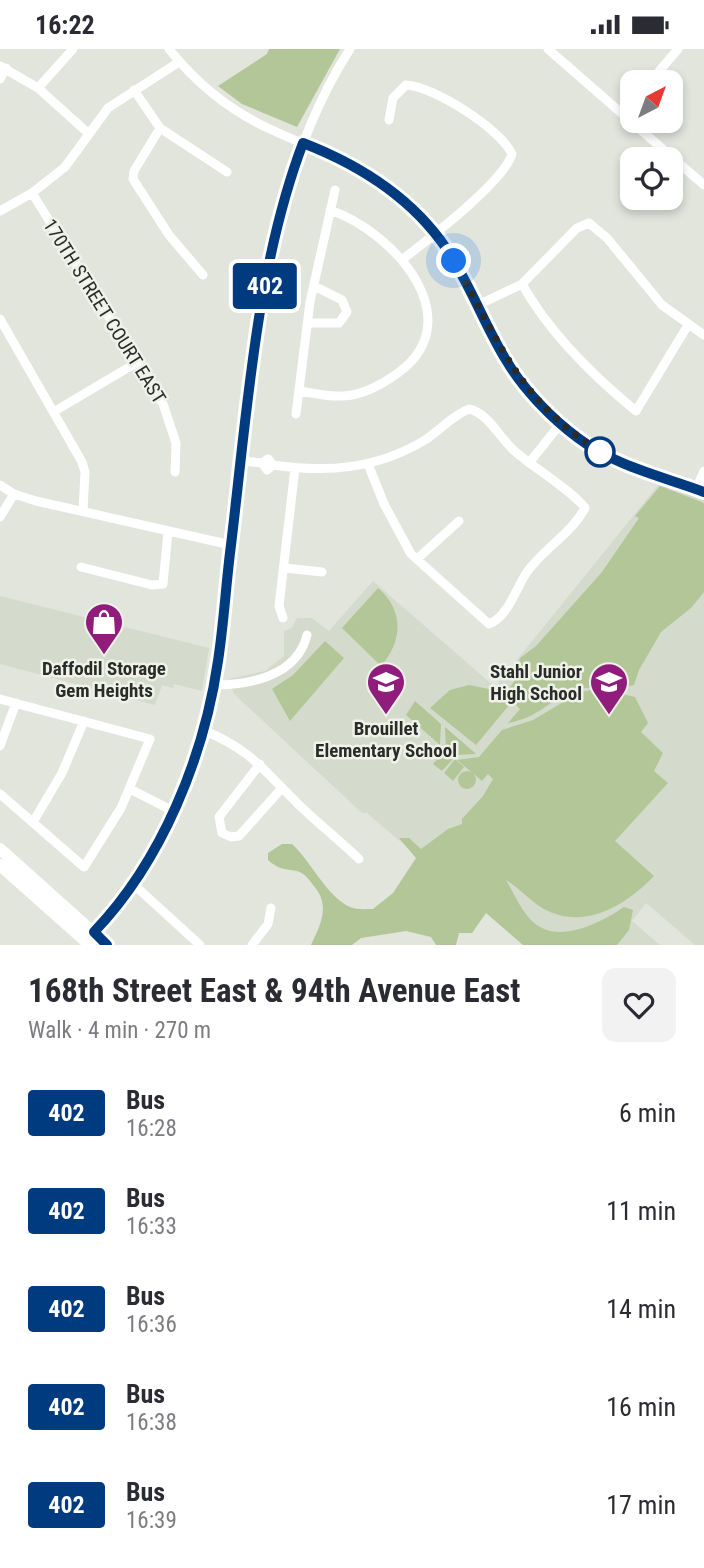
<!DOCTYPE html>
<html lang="en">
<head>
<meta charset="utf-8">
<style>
	:root { --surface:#fff; --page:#f2f2f3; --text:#2b2b33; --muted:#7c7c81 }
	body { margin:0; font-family:"Roboto Condensed",sans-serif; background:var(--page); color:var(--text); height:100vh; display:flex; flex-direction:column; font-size:26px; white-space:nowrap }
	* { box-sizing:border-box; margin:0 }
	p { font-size:23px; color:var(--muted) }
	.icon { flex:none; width:38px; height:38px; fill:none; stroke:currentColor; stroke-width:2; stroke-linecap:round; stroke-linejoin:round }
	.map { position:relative; height:896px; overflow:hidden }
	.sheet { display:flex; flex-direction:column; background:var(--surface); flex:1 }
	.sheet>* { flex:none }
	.badge { padding:0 14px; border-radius:5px; font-size:24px; line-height:46px }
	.needle { width:46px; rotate:41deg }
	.fabs { position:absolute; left:620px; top:21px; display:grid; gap:14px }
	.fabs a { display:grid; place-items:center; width:63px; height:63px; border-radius:14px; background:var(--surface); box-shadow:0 4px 10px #0003; font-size:35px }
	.you { position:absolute; width:35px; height:35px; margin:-18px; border:5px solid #fff; border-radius:50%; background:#1a73e8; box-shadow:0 0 0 10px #1a73e833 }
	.map>.badge { position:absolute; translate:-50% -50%; box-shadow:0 0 0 4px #fff }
	.round { display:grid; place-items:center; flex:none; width:74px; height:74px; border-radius:14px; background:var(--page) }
	.summary { display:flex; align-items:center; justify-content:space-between; height:119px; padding:0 28px }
	h1 { font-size:33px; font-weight:700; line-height:52px }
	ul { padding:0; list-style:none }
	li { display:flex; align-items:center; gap:21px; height:98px; padding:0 28px }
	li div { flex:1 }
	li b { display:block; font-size:26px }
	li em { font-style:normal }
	li .badge { min-width:77px; font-weight:700; text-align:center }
	.status { display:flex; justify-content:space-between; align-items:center; height:49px; padding:0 35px; background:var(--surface); direction:ltr }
	.status svg { height:19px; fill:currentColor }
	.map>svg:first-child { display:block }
</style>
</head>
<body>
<div class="status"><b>16:22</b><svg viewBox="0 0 49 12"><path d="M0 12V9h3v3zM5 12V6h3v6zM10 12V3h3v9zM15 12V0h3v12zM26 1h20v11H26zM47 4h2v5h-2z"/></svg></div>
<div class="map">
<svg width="704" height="896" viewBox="0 0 704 896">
	<rect width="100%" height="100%" fill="#e1e5dc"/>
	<!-- built -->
	<path fill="#d4dbcc" d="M663,430L704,443V896H695L646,854L632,872L660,896H533L417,807L367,764H362L234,645L229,630L265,622L284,607V582L292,579L297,569H312L329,582L373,532L495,638Z
		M0,547L209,599L202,642L174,635L173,639L162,636L155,656L0,615Z"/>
	<!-- green -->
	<path fill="#b2c697" d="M269,0H340L297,78L242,55L218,37L267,5Z
		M660,437L704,454V543L691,559L661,583L639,621L634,636C614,642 594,634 573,642C548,652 538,669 508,674L520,660L504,645L514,633L520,609L536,597L602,523L639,469L635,467Z
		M378,539C404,561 403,592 381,617L342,579Z
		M325,592L344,609L290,672L272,640L293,626Z
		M469,636L489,640L510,655L476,696L430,659L450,641Z
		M597,640L635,648L648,674L641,683L663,704L654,722L668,734L615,792L654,827C626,856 585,882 544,860C530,852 518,838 506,831C514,844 521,862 533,873C559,896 600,874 624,858L633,861L629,881L617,896H523L486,864L472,884H459L456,896H436L431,888L406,882L361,889L352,896H311C321,875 331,856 313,836C309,830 304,824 297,822C284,820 278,820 268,811V804L282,795H292C311,812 326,847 350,858C356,861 367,860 373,860L393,844L416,809L399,789H409L421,800L448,780L462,775V770L483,747L493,730L488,725L482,732L457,711L479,708L502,681L533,671L580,643Z
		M415,652L441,675L440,696L406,666Z
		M445,678L475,704L476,705L454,706L446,701Z
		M445,701L454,709L442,722L433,715Z
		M455,710L464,718L453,732L444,724Z
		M458 731a9 9 0 1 1 18 0a9 9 0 1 1-18 0Z"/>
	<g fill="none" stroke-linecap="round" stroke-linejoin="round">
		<!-- minor -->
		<path stroke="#fff" stroke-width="9" d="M169,0C196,34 232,63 272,81C315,101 358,114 395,145C452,192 469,250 506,311C553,391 622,415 704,443
			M548,0L704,136
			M0,17L38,39L88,84
			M0,30L6,19
			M650,33L678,0
			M38,39L73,0
			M134,41L160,79L227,123
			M622,64L632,54
			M389,71L393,49L406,36C433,37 501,80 512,105C504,133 427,191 402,211
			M160,79L134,122L133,130L169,186L203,226
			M32,144L163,355L176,394L175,423
			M0,162L32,144L65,118L108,59L179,13
			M522,235C550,285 592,326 636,362L688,276
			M263,248L282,250L289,244L295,252L288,258L282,250
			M478,256L522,235L577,179L589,174L607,189L662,256L704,286
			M0,270L82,413L85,423L83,462
			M308,274H339L347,263L342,251L314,237
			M300,342C312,344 325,347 337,347C357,348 376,339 392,328C476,275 395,183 330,161
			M55,362L136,314
			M296,365L310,253L335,141
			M243,412L262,414L267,421L273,416L268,410L262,414
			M529,414L561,374
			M273,416C327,424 377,420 425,391C440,381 453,366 469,360C489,364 501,392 517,404C533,418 575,444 585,459C571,485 544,499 527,523C516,539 508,568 489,575L411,505L384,455L368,415
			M0,436L14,445L36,452L231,496
			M696,440L704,422
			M0,468L14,445
			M417,510L459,472
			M81,518L152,536L163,535L168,483
			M285,519L322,523
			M283,569L279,557L295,419
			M214,636C250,636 297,627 307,586
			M0,650L150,690L121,759L84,818L0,745
			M203,681C253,702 262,720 299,756C319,775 340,792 359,810
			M0,697L16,654
			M260,715L219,768L222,784L231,788L239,787L282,739
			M130,740L173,762
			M33,773L62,724L84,672
			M132,834L200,896
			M91,887C196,768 214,652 231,501C237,448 244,396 251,343C266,224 283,104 350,0
			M252,896L268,875L271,859"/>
		<!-- major -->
		<path stroke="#fff" stroke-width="12" d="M0,800L107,896
			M0,816L90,896"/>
	</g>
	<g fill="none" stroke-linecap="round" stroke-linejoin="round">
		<defs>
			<path id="line" d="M107,896L94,883C162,812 204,708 218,612C224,573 226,534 231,496C247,364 256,218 303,94C360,116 411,148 446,199C470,235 484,275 506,311C523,340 551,369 578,389C615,417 661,427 704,443"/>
		</defs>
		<!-- line casing -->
		<use href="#line" stroke="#fff" stroke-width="16"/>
		<!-- line -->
		<use href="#line" stroke="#003b80" stroke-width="10"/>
		<!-- walk -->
		<path stroke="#2b2c29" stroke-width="7" stroke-dasharray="0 12.6" d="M454,212C501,296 519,354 607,407L600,403"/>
	</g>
	<!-- icons -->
	<defs>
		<symbol id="shop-pin" viewBox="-11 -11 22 30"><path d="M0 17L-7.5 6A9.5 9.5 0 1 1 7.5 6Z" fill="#901c7c" stroke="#eef2e9"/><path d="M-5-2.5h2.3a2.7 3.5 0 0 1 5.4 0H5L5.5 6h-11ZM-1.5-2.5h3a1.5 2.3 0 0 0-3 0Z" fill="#fff"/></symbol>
		<symbol id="school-pin" viewBox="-11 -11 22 30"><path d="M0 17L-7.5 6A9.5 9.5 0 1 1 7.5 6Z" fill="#901c7c" stroke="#eef2e9"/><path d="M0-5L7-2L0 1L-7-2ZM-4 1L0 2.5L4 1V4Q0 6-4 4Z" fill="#fff"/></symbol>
	</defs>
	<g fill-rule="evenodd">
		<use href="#shop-pin" x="82" y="551" width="44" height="60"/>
		<use href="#school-pin" x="364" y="611" width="44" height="60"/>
		<use href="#school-pin" x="587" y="611" width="44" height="60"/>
	</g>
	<!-- markers -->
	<circle fill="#fff" stroke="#003b80" stroke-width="3.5" cx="600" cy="403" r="14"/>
	<g text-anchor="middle" stroke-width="5" stroke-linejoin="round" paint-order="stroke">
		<!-- street labels -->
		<g font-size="19" fill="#2b2c29" stroke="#eef2e9">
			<text transform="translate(105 262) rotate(58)" y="7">170TH STREET COURT EAST</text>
		</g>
		<!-- poi labels -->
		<g font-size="19" font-weight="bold" fill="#2b2c29" stroke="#eef2e9">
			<text x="104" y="626">Daffodil Storage<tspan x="104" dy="22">Gem Heights</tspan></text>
			<text x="582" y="629" text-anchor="end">Stahl Junior<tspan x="582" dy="22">High School</tspan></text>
			<text x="386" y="686">Brouillet<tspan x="386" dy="22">Elementary School</tspan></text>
		</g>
	</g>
</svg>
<div class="fabs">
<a><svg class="needle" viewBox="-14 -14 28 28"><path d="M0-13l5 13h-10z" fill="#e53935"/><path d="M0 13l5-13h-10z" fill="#7c7c81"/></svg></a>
<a><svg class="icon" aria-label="locate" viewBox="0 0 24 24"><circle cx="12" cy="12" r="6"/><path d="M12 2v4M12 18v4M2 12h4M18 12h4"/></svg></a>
</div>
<div class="you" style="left:454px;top:212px"></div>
<b class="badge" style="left:265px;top:237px;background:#003b80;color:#fff">402</b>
</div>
<section class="sheet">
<div class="summary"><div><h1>168th Street East &amp; 94th Avenue East</h1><p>Walk · 4 min · 270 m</p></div><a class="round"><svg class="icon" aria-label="heart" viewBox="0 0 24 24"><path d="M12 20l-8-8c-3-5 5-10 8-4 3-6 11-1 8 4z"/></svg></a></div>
<ul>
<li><span class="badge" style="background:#003b80;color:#fff">402</span><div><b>Bus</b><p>16:28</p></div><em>6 min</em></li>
<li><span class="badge" style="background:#003b80;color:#fff">402</span><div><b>Bus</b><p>16:33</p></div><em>11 min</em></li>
<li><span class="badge" style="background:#003b80;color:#fff">402</span><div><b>Bus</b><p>16:36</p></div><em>14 min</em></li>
<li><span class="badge" style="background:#003b80;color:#fff">402</span><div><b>Bus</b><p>16:38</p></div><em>16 min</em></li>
<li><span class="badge" style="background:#003b80;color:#fff">402</span><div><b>Bus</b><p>16:39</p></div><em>17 min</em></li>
</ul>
</section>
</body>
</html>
